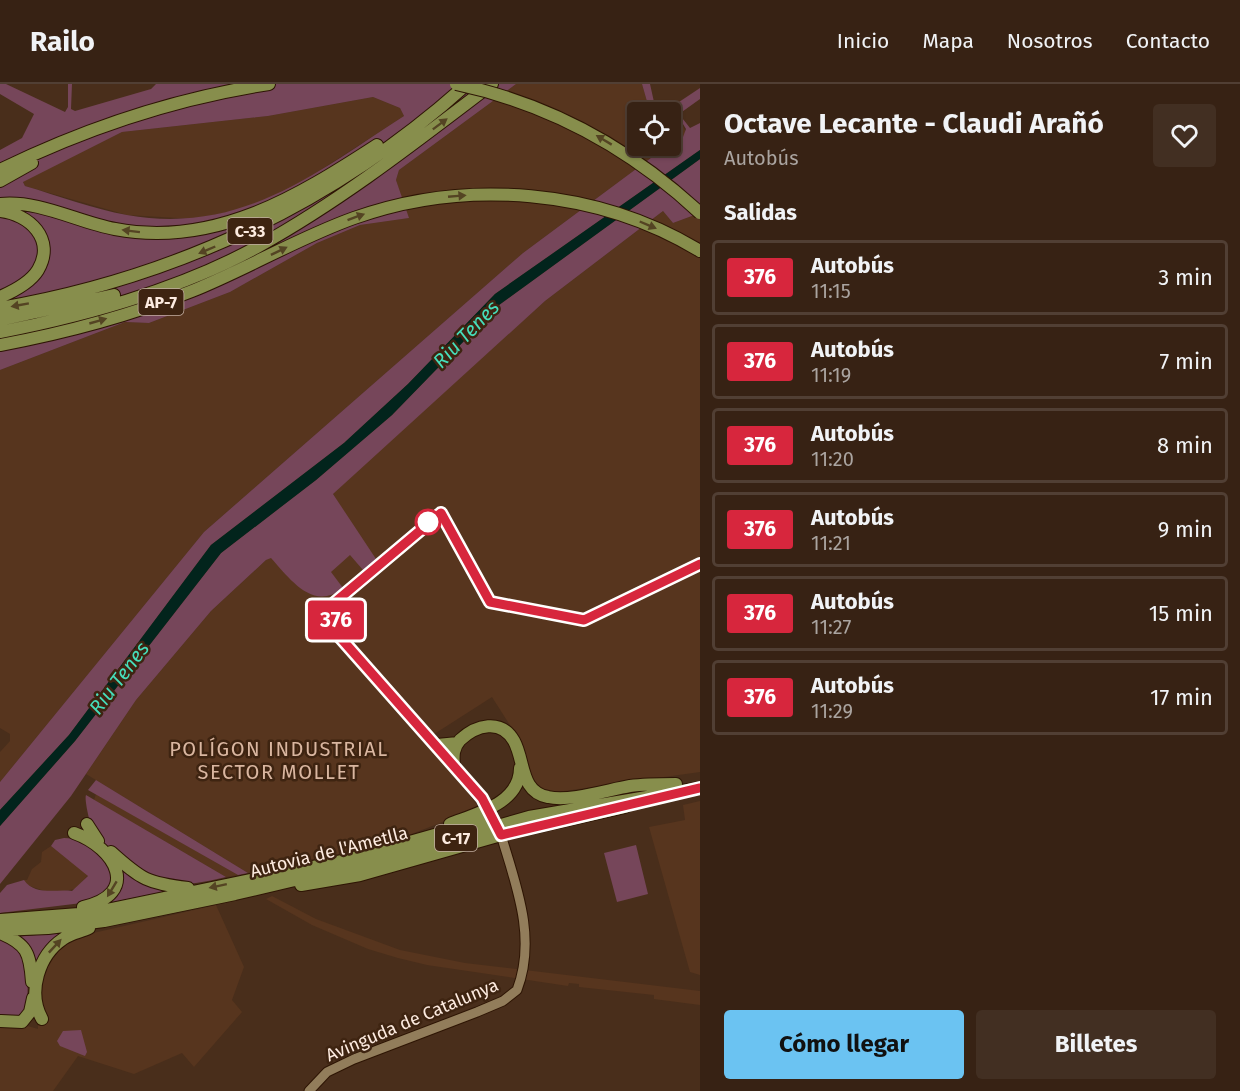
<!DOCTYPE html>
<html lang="es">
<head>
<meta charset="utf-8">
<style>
	:root { --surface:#372214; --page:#422f22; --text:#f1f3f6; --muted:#aaa4a0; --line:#513f34; --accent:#6bc3f2 }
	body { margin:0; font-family:"Fira Sans",sans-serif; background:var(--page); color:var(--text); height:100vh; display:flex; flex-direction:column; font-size:22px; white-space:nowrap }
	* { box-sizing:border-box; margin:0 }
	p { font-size:20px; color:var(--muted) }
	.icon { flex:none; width:33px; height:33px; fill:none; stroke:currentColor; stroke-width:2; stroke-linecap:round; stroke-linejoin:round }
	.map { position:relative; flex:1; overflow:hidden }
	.sheet { display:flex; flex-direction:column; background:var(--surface); width:540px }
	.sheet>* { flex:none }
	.badge { padding:0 12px; border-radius:4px; font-size:21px; line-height:39px }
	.tools { position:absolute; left:627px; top:18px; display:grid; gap:12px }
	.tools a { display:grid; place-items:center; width:54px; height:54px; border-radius:6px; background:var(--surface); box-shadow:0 2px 4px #0004,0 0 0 2px var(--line); font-size:30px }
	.map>.badge { position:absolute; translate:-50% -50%; box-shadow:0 0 0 3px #fff }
	h2 { padding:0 24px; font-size:22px; line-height:54px }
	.round { display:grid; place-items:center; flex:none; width:63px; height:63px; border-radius:6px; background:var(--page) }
	.summary { display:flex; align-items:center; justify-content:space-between; height:102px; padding:0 24px }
	h1 { font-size:28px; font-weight:700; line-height:45px }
	.primary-button { display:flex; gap:12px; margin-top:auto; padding:12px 24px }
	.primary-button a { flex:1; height:69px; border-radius:6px; background:var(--accent); color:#111; font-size:24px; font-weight:700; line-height:69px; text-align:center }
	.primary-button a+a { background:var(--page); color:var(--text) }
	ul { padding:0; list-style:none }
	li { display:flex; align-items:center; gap:18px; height:75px; margin:0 12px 9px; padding:0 12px; border:3px solid var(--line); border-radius:6px }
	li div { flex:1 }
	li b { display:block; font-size:22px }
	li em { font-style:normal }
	li .badge { min-width:66px; font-weight:700; text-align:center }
	header { display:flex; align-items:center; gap:36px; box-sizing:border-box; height:84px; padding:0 30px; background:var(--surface); border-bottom:2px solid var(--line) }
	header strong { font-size:28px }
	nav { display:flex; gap:33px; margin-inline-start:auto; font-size:21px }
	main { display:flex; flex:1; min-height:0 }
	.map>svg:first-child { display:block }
</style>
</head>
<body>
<header>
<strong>Railo</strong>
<nav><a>Inicio</a><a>Mapa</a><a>Nosotros</a><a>Contacto</a></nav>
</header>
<main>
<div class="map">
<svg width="700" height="1007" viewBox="0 0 700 1007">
	<rect width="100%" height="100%" fill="#492e1b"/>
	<!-- built -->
	<path fill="#57351e" d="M516,0H642L650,28H638V62H667L523,169L204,448L0,698V668L10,657V650L0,644V286L125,238L149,239L230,208L317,159L360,141L408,134L396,96L399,86Z
		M373,13L400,24L404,32L291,105L238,126L194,135L127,131L25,102L23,97L122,48L268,32Z
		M671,33L680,35L686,49L683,53L671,59Z
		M663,127L673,139L700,129V688L550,709L539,705L532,696L515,649L492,613L428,654L479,724L388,759L248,789L86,690L136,616L211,527L266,476L346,431L333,410L368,376L545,217Z
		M96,710L238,791L226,793L94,716Z
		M700,717V891L690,888L649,743L685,736L683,721Z
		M51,762L88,791L76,805L50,809L27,801L24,796H27L32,785L41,778L42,768Z
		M272,812L316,835L400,866L465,879L700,907V921L654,915V911L579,903V900L569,899L568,902L427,881L398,874L368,865L312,841L266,815Z
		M216,821L244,883L232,916L242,928L194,983L182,969L134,990L78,972L53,1007H0V930L14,938L38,945V902L43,888L61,864L80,852Z"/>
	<!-- green -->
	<path fill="#76465a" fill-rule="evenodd" d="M0,0H6L65,28L68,23V0H72L71,25L75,27L151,5L156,0H516L399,86L396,96L409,134L360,141L317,159L230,208L149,239L125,238L0,286V66L22,54L34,30L0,10ZM373,13L400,24L404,32C314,90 241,151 127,131C93,125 59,112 25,102L23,98L122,48L268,32Z
		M642,0H650L654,18L662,25L673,22L700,4V15L679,30L690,44L700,39V66L495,210L408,300L344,359L211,461L69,651L0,726V698L204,448L523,169L667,62H670L671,58L683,53L686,45L680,35L671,33L670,28H650Z
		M700,75V129L673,139L663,127L545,217L333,410L376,475L363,486L350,471L331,488L343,504C313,528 290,495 271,474L266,476L211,527L136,616L71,712L0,800V742L75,657L221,469L316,396L392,331L499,221Z
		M96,696L248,789L238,791L88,706Z
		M86,711L226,793C208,797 185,803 166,799C148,795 101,762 93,746C90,741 84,715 86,711Z
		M64,754C88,755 96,765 112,782L111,805L90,818L0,829V809L7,801L24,796C35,812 56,805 72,807L88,792L51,762L55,756Z
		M636,761L648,810L617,818L604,769Z
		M117,777L161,805L162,808L108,819Z
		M67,848L35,887L16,853Z
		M0,855L21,864L28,891L27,927L14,938L0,930Z
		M81,946L87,968L85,972L60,962L57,957L63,947Z"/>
	<!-- water -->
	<path fill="#02241c" d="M700,66V75L499,221L392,331L316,396L221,469L75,657L0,742V726L69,651L211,461L344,359L408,300L495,210Z"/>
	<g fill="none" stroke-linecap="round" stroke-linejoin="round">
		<defs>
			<path id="secondary" d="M437,661L482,714
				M309,1007L327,988L354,975L477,928L503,917L517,906C537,854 516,801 501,751"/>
			<path id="highway" d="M0,86C84,45 177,14 269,0
				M0,97L32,79
				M0,120C40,116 77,138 115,145C214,164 297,113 377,61
				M0,127C29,130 56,155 38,186C30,199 14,207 0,213
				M0,224C175,194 335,119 467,0
				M0,236L114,211
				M0,248C88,231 181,205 259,162C342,116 417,57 492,0
				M0,261C65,249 131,231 192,207C247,185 298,154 354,134C466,94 598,105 700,167
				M437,661L458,659
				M454,682C453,672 453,664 460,656C476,641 501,634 514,657C525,677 520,708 548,713C570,718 607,706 630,702C645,700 661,700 676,700
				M87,740L98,757
				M450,740C478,729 520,719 520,684
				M74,749C116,764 141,810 83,823
				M111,768C142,796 147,799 188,804
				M301,801L360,791L501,751L625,723
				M0,836L92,829L346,776L491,735
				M0,846L48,844L104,837L235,810L371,778L529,733L700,704
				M0,849C27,860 30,869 32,898
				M42,935C27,908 39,871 63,855C71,849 81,848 89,844
				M1,937L22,938L30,928L33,914"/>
		</defs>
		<!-- secondary casing -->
		<use href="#secondary" stroke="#2e1504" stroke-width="11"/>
		<!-- highway casing -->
		<use href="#highway" stroke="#2e1504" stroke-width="14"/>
		<!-- secondary -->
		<use href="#secondary" stroke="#927d5b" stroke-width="9"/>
		<!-- highway -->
		<use href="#highway" stroke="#878e4c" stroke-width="12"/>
		<defs>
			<path id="secondary-bridge" d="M482,714L501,751"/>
			<path id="highway-bridge" d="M456,0C550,20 630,64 700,129"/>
		</defs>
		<!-- secondary-bridge casing -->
		<use href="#secondary-bridge" stroke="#2e1504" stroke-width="11" stroke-linecap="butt"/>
		<!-- highway-bridge casing -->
		<use href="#highway-bridge" stroke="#2e1504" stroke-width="14" stroke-linecap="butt"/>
		<!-- secondary-bridge -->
		<use href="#secondary-bridge" stroke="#927d5b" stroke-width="9"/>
		<!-- highway-bridge -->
		<use href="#highway-bridge" stroke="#878e4c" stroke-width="12"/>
	</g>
	<!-- one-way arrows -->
	<defs><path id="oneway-solid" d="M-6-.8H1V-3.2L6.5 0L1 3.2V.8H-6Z" transform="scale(1.5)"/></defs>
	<g fill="#544423">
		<use href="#oneway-solid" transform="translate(440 40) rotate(-37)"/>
		<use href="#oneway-solid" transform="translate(604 56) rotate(-149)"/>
		<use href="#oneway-solid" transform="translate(457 112) rotate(-5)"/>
		<use href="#oneway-solid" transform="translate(356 133) rotate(-20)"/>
		<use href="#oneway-solid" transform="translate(648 141) rotate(23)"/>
		<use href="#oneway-solid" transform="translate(131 147) rotate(-173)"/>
		<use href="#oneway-solid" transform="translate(207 166) rotate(157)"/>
		<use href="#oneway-solid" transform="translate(279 167) rotate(-26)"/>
		<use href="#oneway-solid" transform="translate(20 221) rotate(170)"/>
		<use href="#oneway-solid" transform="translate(98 237) rotate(-16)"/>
		<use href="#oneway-solid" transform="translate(218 802) rotate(168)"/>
		<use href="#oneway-solid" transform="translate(112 805) rotate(121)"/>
		<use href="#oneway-solid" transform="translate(55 862) rotate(-47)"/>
	</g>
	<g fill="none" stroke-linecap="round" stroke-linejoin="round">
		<defs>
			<path id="line" d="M700,480L584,536L490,518L441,429L334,519L339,530L330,542L482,714L501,751L700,704"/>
		</defs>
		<!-- line casing -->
		<use href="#line" stroke="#fff" stroke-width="14"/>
		<!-- line -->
		<use href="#line" stroke="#d7263d" stroke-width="9"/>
	</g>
	<!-- markers -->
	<circle fill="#fff" stroke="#d7263d" stroke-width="3" cx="428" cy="438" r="12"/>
	<g text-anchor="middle" stroke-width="5" stroke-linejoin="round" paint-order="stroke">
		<!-- shield labels -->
		<g fill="#3e2411" stroke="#c4afa2" stroke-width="1.5">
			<rect x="227.5" y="134" width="45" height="26" rx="4.5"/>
			<rect x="138.5" y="205" width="45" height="26" rx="4.5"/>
			<rect x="435" y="741" width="42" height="26" rx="4.5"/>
		</g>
		<g font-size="16" font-weight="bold" fill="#fdebe0">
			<text x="250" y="153">C-33</text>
			<text x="161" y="224">AP-7</text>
			<text x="456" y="760">C-17</text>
		</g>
		<!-- street labels -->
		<g font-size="18" fill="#fdebe0" stroke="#3e2411">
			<text transform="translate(329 768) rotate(-14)" y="6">Autovia de l'Ametlla</text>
			<text transform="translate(412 936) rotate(-23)" y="6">Avinguda de Catalunya</text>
		</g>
		<!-- water labels -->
		<g font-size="20" font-style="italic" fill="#46debb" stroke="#3e2411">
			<text transform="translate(466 250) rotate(-46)" y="7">Riu Tenes</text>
			<text transform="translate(119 594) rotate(-53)" y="7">Riu Tenes</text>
		</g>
		<!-- neighbourhood labels -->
		<g font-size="20" letter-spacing="1.5" fill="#d9b6a0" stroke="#3e2411">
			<text x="279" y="672">POLÍGON INDUSTRIAL<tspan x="279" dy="23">SECTOR MOLLET</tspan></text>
		</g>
	</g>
</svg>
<div class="tools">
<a><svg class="icon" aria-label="locate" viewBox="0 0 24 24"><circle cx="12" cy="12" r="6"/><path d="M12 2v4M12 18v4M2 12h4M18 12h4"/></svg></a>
</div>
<b class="badge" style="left:336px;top:536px;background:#d7263d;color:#fff">376</b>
</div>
<section class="sheet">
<div class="summary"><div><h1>Octave Lecante - Claudi Arañó</h1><p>Autobús</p></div><a class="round"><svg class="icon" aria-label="heart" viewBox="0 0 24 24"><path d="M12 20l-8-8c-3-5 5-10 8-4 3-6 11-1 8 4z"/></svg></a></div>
<h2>Salidas</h2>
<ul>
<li><span class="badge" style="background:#d7263d;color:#fff">376</span><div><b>Autobús</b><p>11:15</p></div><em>3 min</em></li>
<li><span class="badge" style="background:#d7263d;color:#fff">376</span><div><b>Autobús</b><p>11:19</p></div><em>7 min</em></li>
<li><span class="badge" style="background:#d7263d;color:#fff">376</span><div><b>Autobús</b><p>11:20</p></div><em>8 min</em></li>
<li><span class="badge" style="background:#d7263d;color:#fff">376</span><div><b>Autobús</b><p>11:21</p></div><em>9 min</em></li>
<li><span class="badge" style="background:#d7263d;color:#fff">376</span><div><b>Autobús</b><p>11:27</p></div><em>15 min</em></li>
<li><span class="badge" style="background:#d7263d;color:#fff">376</span><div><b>Autobús</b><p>11:29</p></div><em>17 min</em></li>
</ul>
<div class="primary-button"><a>Cómo llegar</a><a>Billetes</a></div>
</section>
</main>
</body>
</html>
